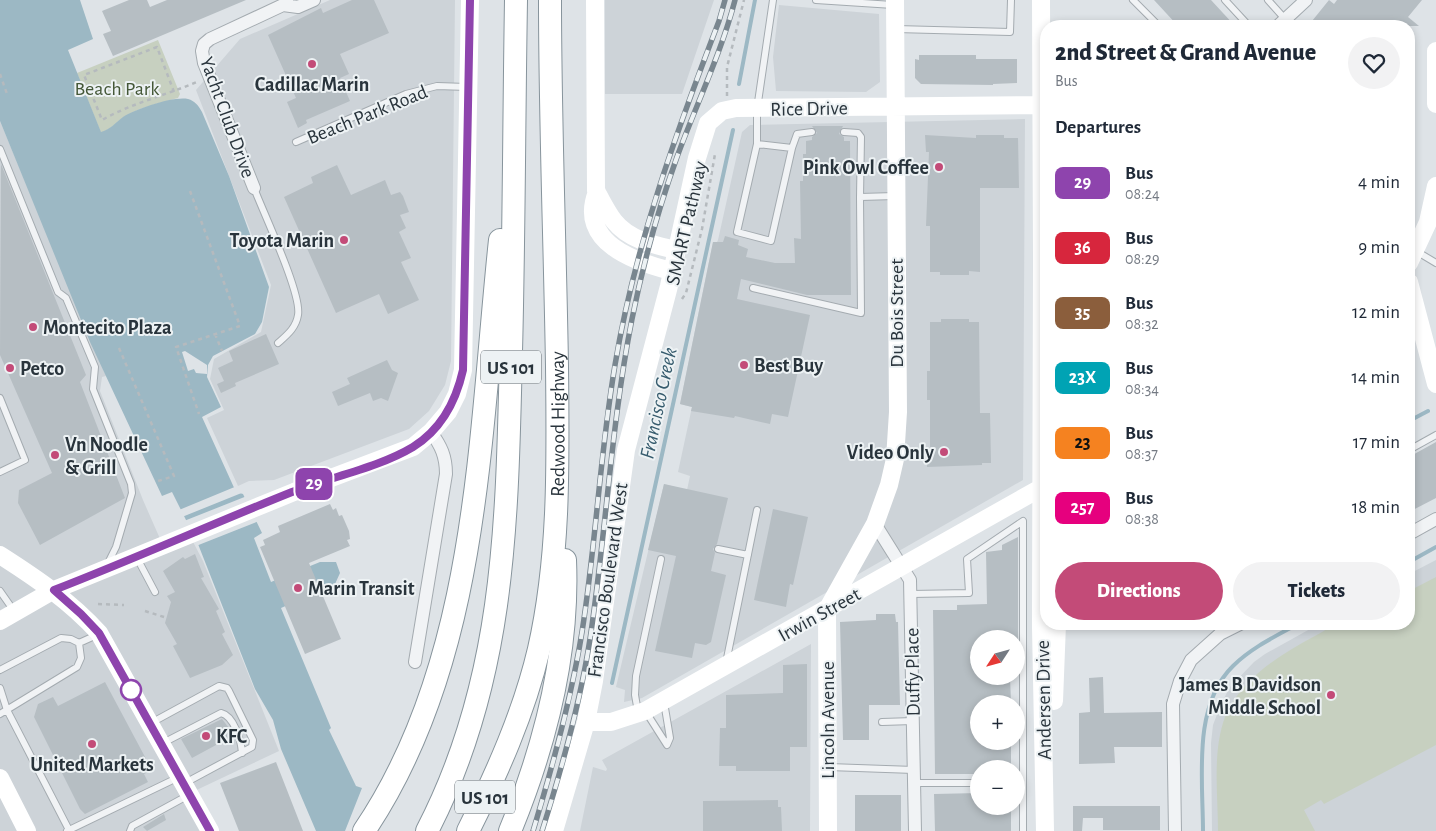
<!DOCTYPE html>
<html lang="en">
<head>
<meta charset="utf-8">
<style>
	:root { --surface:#fff; --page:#f2f2f3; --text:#1f2937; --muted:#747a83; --accent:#c34b78 }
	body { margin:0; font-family:"Alegreya Sans",sans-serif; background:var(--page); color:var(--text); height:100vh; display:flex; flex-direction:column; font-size:19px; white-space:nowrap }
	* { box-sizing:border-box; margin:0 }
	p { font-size:16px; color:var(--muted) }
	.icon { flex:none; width:28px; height:28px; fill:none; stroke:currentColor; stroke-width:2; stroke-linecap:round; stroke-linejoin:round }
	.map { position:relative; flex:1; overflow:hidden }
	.drawer { position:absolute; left:1040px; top:20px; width:375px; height:610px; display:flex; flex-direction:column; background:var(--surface); border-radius:20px; box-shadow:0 2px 8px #0003 }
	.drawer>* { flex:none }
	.badge { padding:0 10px; border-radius:8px; font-size:18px; line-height:32px }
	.needle { width:32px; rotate:234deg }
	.buttons { position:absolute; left:970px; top:630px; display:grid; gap:10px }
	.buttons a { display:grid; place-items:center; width:55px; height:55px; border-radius:50%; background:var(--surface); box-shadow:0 2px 8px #0003; font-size:25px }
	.map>.badge { position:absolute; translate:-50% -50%; box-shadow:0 0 0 2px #fff }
	h2 { padding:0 15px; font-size:19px; line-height:45px }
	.round { display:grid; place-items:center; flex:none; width:52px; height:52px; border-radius:26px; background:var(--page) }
	.summary { display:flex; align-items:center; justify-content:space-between; height:85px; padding:0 15px }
	h1 { font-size:24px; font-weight:800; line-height:38px }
	.button { display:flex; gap:10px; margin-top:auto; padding:10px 15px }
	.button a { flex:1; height:58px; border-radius:30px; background:var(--accent); color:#fff; font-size:20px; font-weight:800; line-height:58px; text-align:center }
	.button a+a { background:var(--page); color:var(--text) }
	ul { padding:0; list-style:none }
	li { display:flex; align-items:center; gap:15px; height:65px; padding:0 15px }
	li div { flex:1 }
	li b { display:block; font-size:19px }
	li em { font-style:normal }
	li .badge { min-width:55px; font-weight:700; text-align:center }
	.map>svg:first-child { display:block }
</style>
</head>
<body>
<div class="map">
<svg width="1436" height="831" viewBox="0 0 1436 831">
	<rect width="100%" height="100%" fill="#dee3e7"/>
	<!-- built -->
	<path fill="#cdd3d8" d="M330,0H455L451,361L445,385L429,411L409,429L274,480L249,481L238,486L207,418L224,410L210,379L214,359L261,332L271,285L196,90L240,39Z
		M605,0H714L682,94H605Z
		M779,5L879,14L880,82L866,92L776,91L773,57Z
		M1025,119L1023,480L642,698L624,702L625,690L616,687L664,484L687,490L690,476L678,472L692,407L680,404L713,242H717L718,240L742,132L750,125Z
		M0,121L106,376L102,377L100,391L143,500L161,541L191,538L203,561L279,751L186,795L205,831H0Z
		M1436,560V831H1212L1211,743L1213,725L1221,704L1230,687L1254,662L1265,654L1319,624H1409V574Z
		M811,644L810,831H580L593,767L606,771L607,769L602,760Z"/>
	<!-- green -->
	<path fill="#c7d0c0" d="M158,40L180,94L178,98C160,103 140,107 124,117C115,123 113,128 101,133L77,73Z
		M1436,577V745L1324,804L1321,800L1304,810L1315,831H1218C1218,795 1212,752 1225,717C1241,679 1278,656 1313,637C1321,633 1329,627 1337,624C1348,621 1394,624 1409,624V591Z"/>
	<!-- water -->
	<path fill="#9cb8c4" d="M0,0H80L93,39L68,50L101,132C111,129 115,123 123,117C136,109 173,96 188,99C195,101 198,105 202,112L229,176L269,287L262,322L255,334L213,356L208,365L207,377L221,407L202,417L236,492L243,494L262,533L254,538L271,582L320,562H336L340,573L335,584L281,608L331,728L329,730L356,786L362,788L345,831H316L281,749L273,720L255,689L198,544L172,492L162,496L90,342L0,121Z"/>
	<!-- pier -->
	<path fill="#dee3e7" d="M185,351L207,365V374L196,373L194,369L188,371L182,352Z
		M237,486L238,490L244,492L182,517L179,510Z
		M247,496L259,521L196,546L184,521Z"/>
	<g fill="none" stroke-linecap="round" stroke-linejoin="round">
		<!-- stream -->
		<path stroke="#9cb8c4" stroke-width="4" d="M739,84L755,0
			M1409,421L1428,411
			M1409,562L1436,547
			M612,683L733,130
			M1203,831C1203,779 1192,706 1233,666C1251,648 1276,636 1298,624"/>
	</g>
	<!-- building -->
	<path fill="#b6bec3" d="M129,0H147L150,7L167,0H246L113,56L103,34L111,31L102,11Z
		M352,0H374L389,33L340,54L349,74L340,78L350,101L306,120L307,123L298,128L287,102L296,98L268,35L321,8L323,13Z
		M1154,0H1211L1235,26H1187L1183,22L1178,26Z
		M1329,0L1334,4L1337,0H1422L1408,17L1419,26H1308Z
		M919,55H976V59H1017V83L993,84V85L921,84L915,78V59L919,60Z
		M812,126H843L839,134L844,137V141H850L851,295H807L741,279L737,299L810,315L788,417L772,414L770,424L735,416L734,418L691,411L692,407L680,404L713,242H723L725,236L739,240L738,245L748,249L746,257L775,263H795L794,238L801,239L800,181H803V154H806V141L812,140V137L817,133Z
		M925,135L976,138V135H1004V138H1018L1019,188H980V272L969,271V275H940V272H930V226H926L929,152H926Z
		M1,164L86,375L80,382L125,498L40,545L18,503L19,490L52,473L0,355Z
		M337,165L351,195L385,180L391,195L400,192L403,196L409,212L400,215L406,228L399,232L411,258L401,262L419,300L388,314L379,294L336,313L284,197L313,183L311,177Z
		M941,319H969V322H979L980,413H990L991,463H982V465L927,467V449H930V400H927V371H930V322H941Z
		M266,334L279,364L235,383L236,386L221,393L217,384L224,381L218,368L233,361L229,351Z
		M387,360L392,370L398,373L388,401L381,398L373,401L370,393L338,406L332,392L350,384L347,378Z
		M1436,442V498L1409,512V457Z
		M664,484L728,498L717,544L713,549L715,553L711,571L726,575L711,642L706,645L695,643L692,658L655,651L676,556L648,550Z
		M330,504L333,510L336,508L339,516L342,515L349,531L350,539L347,540L350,546L309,563L341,639L305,654L260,547L265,545L263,540L280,532L278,526Z
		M773,509L808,517L793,585L790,584L786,607L754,600Z
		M1018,537V639H979V676H1010L1011,704H979V741H1011V769H979V774H935L933,610H957V605L987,604L986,552L1002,550V545Z
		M195,554L204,577L201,578L219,609L216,611L225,632L222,634L233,655L222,665L190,678L173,646L177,644L165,623L171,602L167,596L175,592L163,571L183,557L185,559Z
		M876,614H895L896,622H898L900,705H869V740H843L840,622L876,620Z
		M807,664V747H790V771H736V766H719L720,728H726V695L783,693V665Z
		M1103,677L1104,713L1162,712V747H1114L1115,763L1079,764V713L1090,712L1089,678Z
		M105,682L152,770L144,774L148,782L85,814L80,809L34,717L38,704L53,697L58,706Z
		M222,719L232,732L227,735L229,738L192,758L181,739Z
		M276,762L303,831H239L220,783Z
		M979,793V806H1011V831H935L934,794Z
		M855,795H901V831H855Z
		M778,800V807H781L782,831H703V801Z
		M1073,806H1160V830H1103V818H1083L1082,831H1073Z
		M164,814L166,820L147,831L143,827Z"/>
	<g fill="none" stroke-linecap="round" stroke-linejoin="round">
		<defs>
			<path id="lane" d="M816,0L893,5
				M1133,0L1159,26
				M1225,0L1249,26
				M1268,0L1285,19
				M896,29L1010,32L1011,0
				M844,132L858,133L861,137L860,197
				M296,142L406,94L437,86L467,87
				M757,144L737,232L771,241L792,148L757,144V109L773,0
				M792,148L797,134L812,132
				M0,149L58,292L66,298L95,367L93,389L131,484L132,493L116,547L107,565
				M254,188C263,212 302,294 298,315C296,328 287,335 278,343
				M1416,251L1436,263
				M753,288L861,313L860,197L895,196
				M0,398L25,460L0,472
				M1409,450L1436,435
				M718,549L748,555
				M137,558L155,592
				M0,591L14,611
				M911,594L969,593L967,559L1023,521V782
				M79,643L99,634
				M726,663L757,510
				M0,670L61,638L71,639L79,643L81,658L77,667L0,714
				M0,688L7,710L69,830
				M638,712L635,695L636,676L661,559
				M646,712L667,745L670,738L664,702
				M882,722L913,721
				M151,723L219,686L227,688L229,691L253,740L252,747L185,783
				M163,743L221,713C234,716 241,740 242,753
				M829,767L914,770
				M1016,782H1023V831
				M914,783H979
				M67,831L179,777
				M130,831L132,826L187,796"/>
			<path id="street" d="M283,5L298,7L314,0
				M1278,26L1306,0
				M254,188L204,63L202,51L204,44L210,39L283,5L287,0
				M875,524L910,580L915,831
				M1409,534L1436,519
				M415,662L446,474C446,456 441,446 431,432
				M1175,831L1173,704L1180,681L1191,660L1220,634L1240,624"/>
			<g id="highway">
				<path d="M364,831C479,661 479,437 500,240"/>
				<path d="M427,831C506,679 507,519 511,352C514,235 514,117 516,0"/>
				<path id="s1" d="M468,831C497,773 524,713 539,649C560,556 558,461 557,366C555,244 550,122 550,0"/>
				<path d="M510,831C545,746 569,652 565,560"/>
			</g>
		</defs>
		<!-- lane casing -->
		<use href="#lane" stroke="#a4abb0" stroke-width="8"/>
		<!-- street casing -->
		<use href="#street" stroke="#a4abb0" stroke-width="14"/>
		<!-- highway casing -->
		<use href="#highway" stroke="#87949c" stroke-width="24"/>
		<!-- path -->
		<path stroke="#b5babe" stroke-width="2.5" stroke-dasharray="4 4" stroke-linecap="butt" d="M0,74L7,94
			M174,92L157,47L84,75L102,120C132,103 167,95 199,81
			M727,96V67L744,0
			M190,191L240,326L176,347L199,414
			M682,299L686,293L702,229L715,154
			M215,334L222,351
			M119,348L174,476L155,482
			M98,604L124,605
			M145,611L167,618"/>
		<!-- lane -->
		<use href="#lane" stroke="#f1f3f5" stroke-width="6"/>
		<!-- street -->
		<use href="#street" stroke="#f1f3f5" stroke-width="12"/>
		<!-- secondary -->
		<path stroke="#fff" stroke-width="18" d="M595,0L596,191C602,201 607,212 614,221C629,240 654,245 676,250
			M1041,0L1042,260L1041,627L1045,831
			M1436,51V104
			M597,192C577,242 635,262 671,271
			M1409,263L1428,222L1436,186
			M1409,282L1436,384
			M0,555C36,578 70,601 99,633L210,831
			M0,621L54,590L294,492L413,447L431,432L448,412L457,394L463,370L470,0
			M1054,701L1057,624
			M586,722H611L645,711L1046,485
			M0,778L27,831
			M554,831L586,722L594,681L626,450L669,286L697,158L708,123L722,111L736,108L1046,105
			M828,831L827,610L875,524L889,485L895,459L898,412L895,0"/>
		<!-- highway -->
		<use href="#highway" stroke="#fff" stroke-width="22"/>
		<defs>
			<path id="rail" d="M533,831C553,765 571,700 582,632C596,543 600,453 615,365C635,245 676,133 719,21L725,0
				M542,831C562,768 580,704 590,639C606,533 611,425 632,319C643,264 658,210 677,157C696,105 721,54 735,0"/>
		</defs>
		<!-- rail casing -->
		<use href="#rail" stroke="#79868f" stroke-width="5.5"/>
		<!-- rail -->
		<use href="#rail" stroke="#edf2f4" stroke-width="4" stroke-dasharray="11" stroke-linecap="butt"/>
	</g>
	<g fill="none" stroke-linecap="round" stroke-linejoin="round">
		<defs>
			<path id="line" d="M210,831L99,633L81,614L54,590C134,559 212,524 292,492C330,477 378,468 413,447C442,429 456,401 463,370L470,0"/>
		</defs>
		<!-- line casing -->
		<use href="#line" stroke="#fff" stroke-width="11"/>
		<!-- line -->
		<use href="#line" stroke="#8e44ad" stroke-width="8"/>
	</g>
	<!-- markers -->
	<g fill="#c34b78" stroke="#edf2f4" stroke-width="2">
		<circle cx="312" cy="64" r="5"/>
		<circle cx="939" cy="167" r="5"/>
		<circle cx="344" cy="240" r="5"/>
		<circle cx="33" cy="327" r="5"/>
		<circle cx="744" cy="365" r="5"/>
		<circle cx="10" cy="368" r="5"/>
		<circle cx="944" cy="452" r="5"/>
		<circle cx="55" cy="455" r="5"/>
		<circle cx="298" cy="588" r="5"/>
		<circle cx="1331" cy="695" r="5"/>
		<circle cx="206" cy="736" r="5"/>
		<circle cx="92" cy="744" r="5"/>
	</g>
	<circle fill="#fff" stroke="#8e44ad" stroke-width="2.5" cx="131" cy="690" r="10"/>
	<g text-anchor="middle" stroke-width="4" stroke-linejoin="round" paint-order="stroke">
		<!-- shield labels -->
		<g fill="#edf2f4" stroke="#646d73" stroke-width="1">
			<rect x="481" y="350.5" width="60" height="33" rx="4"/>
			<rect x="455" y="780.5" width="60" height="33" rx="4"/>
		</g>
		<g font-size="19" font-weight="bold" fill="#29343c">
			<text x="511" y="374">US 101</text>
			<text x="485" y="804">US 101</text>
		</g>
		<!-- poi labels -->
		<g font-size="20" font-weight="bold" fill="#29343c" stroke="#edf2f4" text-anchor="start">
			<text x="312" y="91" text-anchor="middle">Cadillac Marin</text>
			<text x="929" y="174" text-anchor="end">Pink Owl Coffee</text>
			<text x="334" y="247" text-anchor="end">Toyota Marin</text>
			<text x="43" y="334">Montecito Plaza</text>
			<text x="754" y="372">Best Buy</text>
			<text x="20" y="375">Petco</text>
			<text x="65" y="451">Vn Noodle<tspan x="65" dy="23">&amp; Grill</tspan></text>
			<text x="934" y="459" text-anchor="end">Video Only</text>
			<text x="308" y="595">Marin Transit</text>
			<text x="1321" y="691" text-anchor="end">James B Davidson<tspan x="1321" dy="23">Middle School</tspan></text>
			<text x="216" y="743">KFC</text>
			<text x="92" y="771" text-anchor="middle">United Markets</text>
		</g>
		<!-- park labels -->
		<g font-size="20" fill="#445737" stroke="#edf2f4">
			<text x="117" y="95">Beach Park</text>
		</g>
		<!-- street labels -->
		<g font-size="20" fill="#29343c" stroke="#edf2f4">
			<text transform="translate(809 108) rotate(-1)" y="7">Rice Drive</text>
			<text transform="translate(367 114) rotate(-22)" y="7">Beach Park Road</text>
			<text transform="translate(228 117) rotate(70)" y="7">Yacht Club Drive</text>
			<text transform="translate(686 223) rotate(-77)" y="7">SMART Pathway</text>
			<text transform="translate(896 313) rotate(-90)" y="7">Du Bois Street</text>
			<text dy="7" stroke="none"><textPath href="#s1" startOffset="422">Redwood Highway</textPath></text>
			<text transform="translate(607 580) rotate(-82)" y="7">Francisco Boulevard West</text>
			<text transform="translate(819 614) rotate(-29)" y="7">Irwin Street</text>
			<text transform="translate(912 672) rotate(-91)" y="7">Duffy Place</text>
			<text transform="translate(1043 700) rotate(-91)" y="7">Andersen Drive</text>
			<text transform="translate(827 720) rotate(-90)" y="7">Lincoln Avenue</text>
		</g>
		<!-- water labels -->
		<g font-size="21" font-style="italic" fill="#365b6d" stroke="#edf2f4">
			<text transform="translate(658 403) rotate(-78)" y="7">Francisco Creek</text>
		</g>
	</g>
</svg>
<div class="buttons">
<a><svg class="needle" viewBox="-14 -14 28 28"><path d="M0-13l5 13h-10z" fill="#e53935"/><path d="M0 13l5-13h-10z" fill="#747a83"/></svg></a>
<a>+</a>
<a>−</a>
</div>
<b class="badge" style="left:314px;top:484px;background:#8e44ad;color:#fff">29</b>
<section class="drawer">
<div class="summary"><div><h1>2nd Street &amp; Grand Avenue</h1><p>Bus</p></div><a class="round"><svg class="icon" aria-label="heart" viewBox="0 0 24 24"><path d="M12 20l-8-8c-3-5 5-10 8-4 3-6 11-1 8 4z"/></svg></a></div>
<h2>Departures</h2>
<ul>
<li><span class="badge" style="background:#8e44ad;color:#fff">29</span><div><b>Bus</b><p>08:24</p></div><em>4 min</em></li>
<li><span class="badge" style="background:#d7263d;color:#fff">36</span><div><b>Bus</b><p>08:29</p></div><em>9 min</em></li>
<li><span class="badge" style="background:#8b5e3c;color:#fff">35</span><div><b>Bus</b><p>08:32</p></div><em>12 min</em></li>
<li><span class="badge" style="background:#00a3b4;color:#fff">23X</span><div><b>Bus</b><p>08:34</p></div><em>14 min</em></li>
<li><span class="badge" style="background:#f58220;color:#111">23</span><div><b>Bus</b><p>08:37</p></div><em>17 min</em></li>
<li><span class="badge" style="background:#e6007e;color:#fff">257</span><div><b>Bus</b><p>08:38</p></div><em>18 min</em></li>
</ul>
<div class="button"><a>Directions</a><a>Tickets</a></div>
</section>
</div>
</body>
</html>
